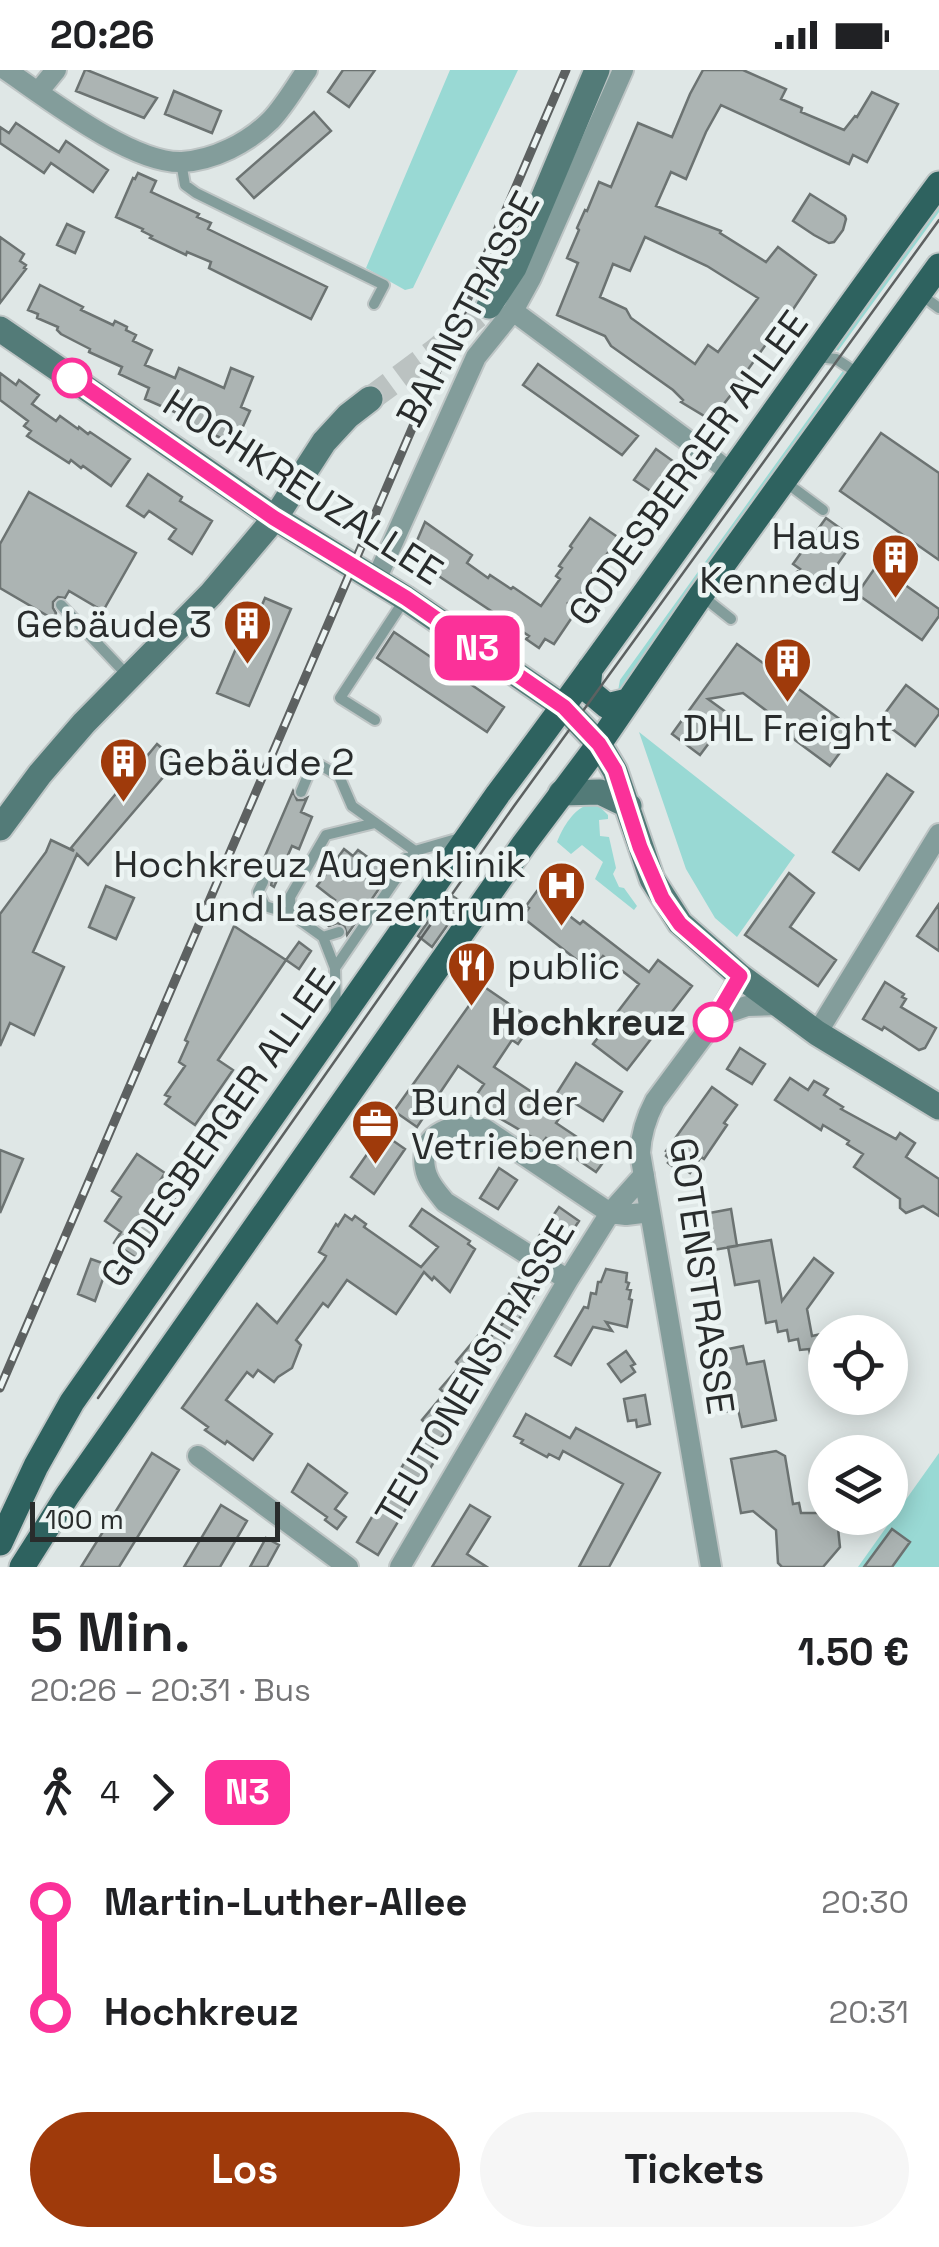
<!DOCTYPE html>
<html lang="de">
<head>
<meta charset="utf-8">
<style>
	:root { --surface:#fff; --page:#f6f6f6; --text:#202124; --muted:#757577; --accent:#9f3a0b }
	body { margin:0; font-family:"Space Grotesk",sans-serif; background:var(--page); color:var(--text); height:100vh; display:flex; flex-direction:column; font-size:38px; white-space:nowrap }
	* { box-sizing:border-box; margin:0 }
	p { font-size:32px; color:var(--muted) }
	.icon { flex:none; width:55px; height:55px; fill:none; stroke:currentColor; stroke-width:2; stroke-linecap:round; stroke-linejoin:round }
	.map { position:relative; height:1497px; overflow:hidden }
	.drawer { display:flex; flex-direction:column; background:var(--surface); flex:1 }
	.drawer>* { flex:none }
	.badge { padding:0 20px; border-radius:15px; font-size:35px; line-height:65px }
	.tools { position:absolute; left:808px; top:1245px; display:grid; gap:20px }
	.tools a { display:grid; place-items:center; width:100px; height:100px; border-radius:50%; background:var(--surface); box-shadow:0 5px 25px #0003; font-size:50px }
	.scale { position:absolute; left:30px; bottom:25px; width:250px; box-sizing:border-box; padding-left:10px; border:5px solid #292c2c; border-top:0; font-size:28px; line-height:35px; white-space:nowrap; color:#292c2c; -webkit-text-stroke:8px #ecf4f3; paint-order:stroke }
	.map>.badge { position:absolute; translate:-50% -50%; box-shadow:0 0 0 5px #fff }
	.legs { display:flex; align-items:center; gap:15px; height:110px; padding:0 30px; font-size:32px }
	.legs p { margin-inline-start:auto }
	.headline { display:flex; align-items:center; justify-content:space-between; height:170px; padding:0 30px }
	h1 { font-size:55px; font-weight:700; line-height:75px }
	.cta { display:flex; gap:20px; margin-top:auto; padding:20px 30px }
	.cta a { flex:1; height:115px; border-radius:60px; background:var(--accent); color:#fff; font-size:40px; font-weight:700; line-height:115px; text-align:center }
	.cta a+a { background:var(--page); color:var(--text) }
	ul { padding:0 30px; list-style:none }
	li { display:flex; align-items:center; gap:35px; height:110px; font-size:38px }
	li i { display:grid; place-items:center; width:15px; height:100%; margin:0 12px; background:currentColor }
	li i::after { content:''; width:25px; height:25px; margin:-12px; border:8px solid; border-radius:50%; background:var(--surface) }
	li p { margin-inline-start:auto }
	li:first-child i { background:linear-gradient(#0000 50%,currentColor 0) }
	li:last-child i { background:linear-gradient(currentColor 50%,#0000 0) }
	.status { display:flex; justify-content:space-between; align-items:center; height:70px; padding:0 50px; background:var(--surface); direction:ltr }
	.status svg { height:28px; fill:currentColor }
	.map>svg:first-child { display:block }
</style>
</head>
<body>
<div class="status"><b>20:26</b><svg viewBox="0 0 49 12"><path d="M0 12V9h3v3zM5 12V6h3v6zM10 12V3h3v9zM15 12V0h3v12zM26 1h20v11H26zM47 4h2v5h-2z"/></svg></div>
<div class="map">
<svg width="939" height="1497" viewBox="0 0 939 1497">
	<rect width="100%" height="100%" fill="#dfe7e6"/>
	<!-- green -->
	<path fill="#99d9d4" d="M450,0H518L413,218L405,220L366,198Z
		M939,129V142L838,281L832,276Z
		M845,298L851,303L625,616L618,621L620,610Z
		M639,662L795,785L737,867L715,848L686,799Z
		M590,734L598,735L608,745V749L599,750L600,766L609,767L616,798L613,804L619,817L624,818L637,836L634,840L595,809L603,792L582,775L571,784L557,772C563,757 574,738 590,734Z
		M939,1383V1497H858Z"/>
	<!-- building -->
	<path fill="#acb4b3" stroke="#6c7372" stroke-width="2.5" fill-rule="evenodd" d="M85,0H87L157,28L144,48L76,21Z
		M343,0H375L349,37L328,22Z
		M703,0H743L786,19L781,29L802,38L801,42L844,60L855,46L857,47L872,22L898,34L867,92L853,85L849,94L721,35L706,62L686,109L671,102L656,136L721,161L720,163L766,192L778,177L816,205L784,253L782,252L744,305L746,306L711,350L681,332L683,330L673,320L611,276L605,266L557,245L578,193L567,188L579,160L577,158L585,140L587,141L599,112L611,117L638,53L672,67L690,24ZM645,167L707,196L758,228L718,282L708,275L695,294L631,248L626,239L600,227L613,194L630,201Z
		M174,21L221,41L212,63L165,44Z
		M314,42L331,61L254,128L237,109Z
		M16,53L59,82L66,71L108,100L93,122L51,93L44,103L0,73V57L9,63Z
		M138,103L156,111L151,122L199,144L197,147L211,153L208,159L327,217L311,249L209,198L211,192L187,182L186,185L150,168L152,166L142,161L143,159L116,147L133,108L135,109Z
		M810,124L845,146L846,149L843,160L834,172L829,173L814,165L793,151Z
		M67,154L84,162L75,183L57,175Z
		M0,167L24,184L20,191L26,195L24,198L26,199L0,233Z
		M40,215L83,237L81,240L113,255L115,251L127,257L126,260L136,265L133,271L152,280L145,295L175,308L179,298L224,318L231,298L253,307L241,337L250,341L235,374L175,348L177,343L145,329L149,318L119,304L122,297L89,282L90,279L61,264L57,260L58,257L37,248L38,244L28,240Z
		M538,294L638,366L622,385L523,315Z
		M0,303L16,315L19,310L39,325L32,334L56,351L60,346L78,359L79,357L88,364L90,362L130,389L111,416L83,396L81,398L71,390L69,393L27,366L31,361L24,356L28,351L0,330Z
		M881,363L939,403V490L840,421Z
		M656,379L677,394L671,403H666L652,422L634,410Z
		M148,404L182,427L180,431L212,451L192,484L169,469L176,459L149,441L144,447L127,436Z
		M29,422L136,483L103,541L69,521L65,528L58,527L53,532V538L56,543L53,549L0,518V474Z
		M590,448L619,468L585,513L586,520L568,533L577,540L554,574L545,569L539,578L526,569L529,566L410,487L425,452L472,485L467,493L488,508L490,505L511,519L513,517L541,536L560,509L556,506L562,498L559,496L572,478L570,476Z
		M826,448L855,469L823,515L816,510L813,514L797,502L800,499L793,494Z
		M877,495L939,539V546L922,570L857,524Z
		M265,528L291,539L249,636L217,623L240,569L246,572Z
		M394,562L504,637L487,662L377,588Z
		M737,574L856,661L830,696L772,653L776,648L743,623L708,629L730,645L700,685L672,664Z
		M906,615L939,640V644L915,676L880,650Z
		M157,674L177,691L88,795L77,784L33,882L64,897L34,965L10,953L0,976V844L46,782L51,770L74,781L71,778Z
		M887,704L913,722L859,800L833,782Z
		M293,721L297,730H303L307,728L301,742L312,747L299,779L292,776L274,817L271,815L272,811L268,805L262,803L256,807Z
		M344,779L353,786L358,780L381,797L380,804L385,810L347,865L344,855L337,853L329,856L321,850L335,830L317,816Z
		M789,803L814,823L790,857L836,890L818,916L745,865Z
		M106,816L134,828L116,869L89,857Z
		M537,821L580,854L583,851L649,902L658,890L692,916L627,1000L593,974L639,914L603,886L591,901L522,847L529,838L526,836Z
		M448,823L463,833L432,877L418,866Z
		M939,834V881L917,866Z
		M234,856L286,890L218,990L233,1000L195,1055L165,1034L170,1027L165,1025L185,996L179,992L188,972L185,970Z
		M299,872L311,881L299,899L286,890Z
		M885,912L904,924L902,927L906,929L901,937L936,958L925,978L919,980L884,957L882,960L863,949Z
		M483,916L534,951L518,974L512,970L494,997L550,1034L576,993L622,1022L603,1051L571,1031L556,1053L607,1087L596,1102L546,1068L542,1073L496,1046L498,1043L475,1027L484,1014L458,996L417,1057L394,1041Z
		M740,978L765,994L752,1014L727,999Z
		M790,1008L808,1020L814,1011L828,1019L824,1025L843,1037L841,1039L896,1069L900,1063L915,1073L906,1087L939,1109V1146L923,1136L906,1143L900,1138V1129L854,1097L863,1084L847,1074L849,1071L823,1055L821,1060L775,1030Z
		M712,1017L737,1035L724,1053L727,1055L704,1089L701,1087L690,1103L684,1099L681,1103L668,1093L671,1090L666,1086L668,1082L666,1081Z
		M382,1063L405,1079L374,1124L351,1107Z
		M0,1080L23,1089L0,1143Z
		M137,1084L165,1103L156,1117L178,1131L138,1189L114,1173L121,1162L105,1151L121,1127L112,1121Z
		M499,1098L517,1110L498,1139L480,1128Z
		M559,1137L579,1151L559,1181L537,1169Z
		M422,1139L470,1171L468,1174L475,1179L450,1222L434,1207L432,1210L424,1202L396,1244L347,1210L328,1237L323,1233L296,1270L301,1275L292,1298L278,1307L274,1312L258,1300L253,1307L247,1302L226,1330L272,1364L253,1390L227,1371L225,1374L205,1360L208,1357L182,1338L257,1234L277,1253L324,1190L326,1186L319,1182L336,1154L338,1156L345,1145L352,1150L355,1146L366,1154L364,1157L421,1197L438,1177L410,1156Z
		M731,1139L737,1176L695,1183L688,1147Z
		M771,1170L782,1231L814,1188L833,1203L807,1239L812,1266L821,1264L825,1286L811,1289L809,1279L800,1280L798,1269L789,1271L787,1260L778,1262L776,1251L766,1253L759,1211L735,1215L728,1177Z
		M91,1189L108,1195L95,1231L78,1224Z
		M606,1199L627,1203L626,1212L629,1213L627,1219L631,1220L629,1229L632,1230L627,1257L606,1252L612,1261L593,1257L571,1295L555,1286L584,1237L588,1238L591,1223L596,1224L598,1212H601Z
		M520,1206L539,1217L501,1278L454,1331L440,1319L460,1296L456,1292L482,1261L490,1268L510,1245L500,1239Z
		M743,1276L747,1294L764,1291L776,1350L742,1357L738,1339L721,1343L709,1283Z
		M626,1281L635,1294L631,1296L635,1302L621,1312L608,1294Z
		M645,1325L650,1354L637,1357L636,1350L628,1351L624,1329Z
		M442,1326L462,1344L429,1382L437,1387L378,1485L357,1472L427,1355L422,1350Z
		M526,1344L570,1368L576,1358L660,1403L609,1497H579L623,1414L563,1381L559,1389L549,1384L547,1387L521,1373L523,1370L514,1366Z
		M776,1381L785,1386L793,1434L799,1433L801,1443H821L838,1458L840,1477L823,1497H782L778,1493L776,1460L753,1441L741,1443L731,1389Z
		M152,1383L179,1400L119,1497H81Z
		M308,1394L347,1423L335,1439L346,1447L337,1459L325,1450L327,1447L292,1422Z
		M221,1435L247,1451L220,1497H184Z
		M470,1435L490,1447L467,1484L487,1497H432Z
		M892,1459L910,1472L892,1497H864Z
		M266,1468L279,1475L267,1497H250Z"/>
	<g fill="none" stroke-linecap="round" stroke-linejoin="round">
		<!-- secondary-tunnel -->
		<path stroke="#bbc2c1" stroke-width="25" stroke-dasharray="25 12" stroke-linecap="butt" d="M370,329L435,281L489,236"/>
		<defs>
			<path id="lane" d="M181,92L185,115L196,123L384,215L374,234
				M920,224L939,238
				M816,287L836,289L859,304
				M784,411L823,440
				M702,526L731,549
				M61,535L129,607
				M375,650L340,628L405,529
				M301,722L311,698L320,695L339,706L352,736L415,781L460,768
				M388,802L406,788
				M263,812L258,822L265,836L291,844
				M323,867L339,862
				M335,898L415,781
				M336,945L335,898L323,867L291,844L290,827L326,765L375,753"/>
			<path id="street" d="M6,0C47,28 132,94 182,92C214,90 248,73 271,50C285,35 295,17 307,0
				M38,22L56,0
				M513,241L730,402
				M376,510L476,287L513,241L531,208L623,0
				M718,946L747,936L779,935
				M817,963L939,764
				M568,1210L445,1132C437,1122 427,1111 425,1098C418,1061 457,1051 485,1059L610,1143L626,1145L650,1142
				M198,1386L348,1497
				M400,1497L568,1210L610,1143L644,1105
				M711,1497L640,1083C641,1064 646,1048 655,1031L718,946L740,906"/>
			<path id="secondary" d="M489,236L514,198L597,0
				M0,259L275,448L405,528L564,637L599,674L615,701L652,809L680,853L740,906L817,963L939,1037
				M561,723L600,722L629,736
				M0,758L40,704L84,653L211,524L275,448L324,372L348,346L370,329"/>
			<path id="primary" d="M590,599L588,620L607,636L628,631
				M0,1473L36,1396L72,1332L498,724C649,524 789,316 939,114
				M22,1497L67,1426L524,774L599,674L701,525L939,196"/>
		</defs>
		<!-- lane casing -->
		<use href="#lane" stroke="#bec5c5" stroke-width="14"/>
		<!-- street casing -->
		<use href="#street" stroke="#bec5c5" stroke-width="24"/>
		<!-- secondary casing -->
		<use href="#secondary" stroke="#bec5c5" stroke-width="29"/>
		<!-- primary casing -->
		<use href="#primary" stroke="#bec5c5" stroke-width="29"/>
		<!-- lane -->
		<use href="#lane" stroke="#839d9b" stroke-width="10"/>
		<!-- street -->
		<use href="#street" stroke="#839d9b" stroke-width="20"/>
		<!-- secondary -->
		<use href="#secondary" stroke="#537b78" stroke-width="25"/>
		<!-- primary -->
		<use href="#primary" stroke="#2e625f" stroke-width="25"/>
		<!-- tram -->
		<path stroke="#5d6161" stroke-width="2.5" d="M98,1328L514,736L939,150"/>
		<defs>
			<path id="rail" d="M0,1318L566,0"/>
		</defs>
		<!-- rail casing -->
		<use href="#rail" stroke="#5d6161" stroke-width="9"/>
		<!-- rail -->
		<use href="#rail" stroke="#ecf4f3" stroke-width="5" stroke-dasharray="15" stroke-linecap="butt"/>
	</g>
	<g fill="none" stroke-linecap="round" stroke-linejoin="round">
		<defs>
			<path id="line-1" d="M72,308L274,448L406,528L564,637L599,674L615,700L640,777L662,828L680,854L740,906L713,952"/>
		</defs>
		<!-- line-1 casing -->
		<use href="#line-1" stroke="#fff" stroke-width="22"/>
		<!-- line-1 -->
		<use href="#line-1" stroke="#fb3199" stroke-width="15"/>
	</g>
	<!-- icons -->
	<defs>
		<symbol id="building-pin" viewBox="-11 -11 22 30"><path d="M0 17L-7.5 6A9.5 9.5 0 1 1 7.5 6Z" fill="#9f3a0b" stroke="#ecf4f3"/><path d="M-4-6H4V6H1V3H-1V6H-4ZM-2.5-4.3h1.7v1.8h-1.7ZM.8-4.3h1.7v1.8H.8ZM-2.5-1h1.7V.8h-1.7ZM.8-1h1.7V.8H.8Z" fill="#fff"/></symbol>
		<symbol id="hospital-pin" viewBox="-11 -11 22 30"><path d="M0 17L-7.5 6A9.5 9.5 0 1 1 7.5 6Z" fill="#9f3a0b" stroke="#ecf4f3"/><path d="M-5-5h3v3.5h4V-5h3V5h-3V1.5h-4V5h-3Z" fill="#fff"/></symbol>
		<symbol id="restaurant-pin" viewBox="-11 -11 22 30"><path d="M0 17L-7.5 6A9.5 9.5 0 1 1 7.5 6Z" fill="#9f3a0b" stroke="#ecf4f3"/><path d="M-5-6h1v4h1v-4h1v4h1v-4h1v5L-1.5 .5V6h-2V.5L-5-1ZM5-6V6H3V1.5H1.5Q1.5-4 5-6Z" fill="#fff"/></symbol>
		<symbol id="office-pin" viewBox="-11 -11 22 30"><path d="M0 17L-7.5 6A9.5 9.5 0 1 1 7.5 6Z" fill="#9f3a0b" stroke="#ecf4f3"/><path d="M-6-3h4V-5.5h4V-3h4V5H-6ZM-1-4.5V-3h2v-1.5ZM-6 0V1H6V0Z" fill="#fff"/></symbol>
	</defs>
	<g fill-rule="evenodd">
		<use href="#building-pin" x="868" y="460" width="55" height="75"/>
		<use href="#building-pin" x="220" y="526" width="55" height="75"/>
		<use href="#building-pin" x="760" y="564" width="55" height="75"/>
		<use href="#building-pin" x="96" y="664" width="55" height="75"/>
		<use href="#hospital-pin" x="534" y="788" width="55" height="75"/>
		<use href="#restaurant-pin" x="444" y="868" width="55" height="75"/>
		<use href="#office-pin" x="348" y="1026" width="55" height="75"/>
	</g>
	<!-- markers -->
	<g fill="#fff" stroke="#fb3199" stroke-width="5">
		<circle cx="72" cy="308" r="18"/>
		<circle cx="713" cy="952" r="18"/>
	</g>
	<g text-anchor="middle" stroke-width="9" stroke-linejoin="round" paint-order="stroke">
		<!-- street labels -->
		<g font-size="38" fill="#292c2c" stroke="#ecf4f3">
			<text transform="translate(468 239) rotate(-62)" y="13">BAHNSTRASSE</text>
			<text transform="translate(688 398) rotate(-54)" y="13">GODESBERGER ALLEE</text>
			<text transform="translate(303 417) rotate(33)" y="13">HOCHKREUZALLEE</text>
			<text transform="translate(218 1058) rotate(-55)" y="13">GODESBERGER ALLEE</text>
			<text transform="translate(702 1206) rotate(82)" y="13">GOTENSTRASSE</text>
			<text transform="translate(475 1302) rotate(-59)" y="13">TEUTONENSTRASSE</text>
		</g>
		<!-- poi labels -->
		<g font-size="38" fill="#292c2c" stroke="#ecf4f3" text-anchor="end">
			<text x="861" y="479">Haus<tspan x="861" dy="44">Kennedy</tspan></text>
			<text x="212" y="567">Gebäude 3</text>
			<text x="788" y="671" text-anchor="middle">DHL Freight</text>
			<text x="158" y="705" text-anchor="start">Gebäude 2</text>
			<text x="526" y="807">Hochkreuz Augenklinik<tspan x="526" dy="44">und Laserzentrum</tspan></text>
			<text x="507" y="909" text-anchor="start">public</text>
			<text x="411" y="1045" text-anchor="start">Bund der<tspan x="411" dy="44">Vetriebenen</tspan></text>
		</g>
		<!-- stop labels -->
		<g font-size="38" font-weight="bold" fill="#292c2c" stroke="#ecf4f3" text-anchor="end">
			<text x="686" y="965">Hochkreuz</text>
		</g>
	</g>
</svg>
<div class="tools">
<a><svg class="icon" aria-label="locate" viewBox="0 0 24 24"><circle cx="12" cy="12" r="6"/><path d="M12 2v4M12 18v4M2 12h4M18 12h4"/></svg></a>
<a><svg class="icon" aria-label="layers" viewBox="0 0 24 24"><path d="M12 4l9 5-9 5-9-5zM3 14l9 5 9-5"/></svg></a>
</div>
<div class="scale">100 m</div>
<b class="badge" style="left:477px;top:578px;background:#fb3199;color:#fff">N3</b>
</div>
<section class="drawer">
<div class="headline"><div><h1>5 Min.</h1><p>20:26 – 20:31 · Bus</p></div><b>1.50 €</b></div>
<div class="legs"><svg class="icon" aria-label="walk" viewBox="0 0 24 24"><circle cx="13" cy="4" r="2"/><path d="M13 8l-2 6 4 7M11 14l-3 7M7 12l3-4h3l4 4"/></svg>4<svg class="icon" aria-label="forward" viewBox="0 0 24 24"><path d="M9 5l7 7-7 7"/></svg><b class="badge" style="background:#fb3199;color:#fff">N3</b></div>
<ul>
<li><i style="color:#fb3199"></i><b>Martin-Luther-Allee</b><p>20:30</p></li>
<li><i style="color:#fb3199"></i><b>Hochkreuz</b><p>20:31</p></li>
</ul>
<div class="cta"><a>Los</a><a>Tickets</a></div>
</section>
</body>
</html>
